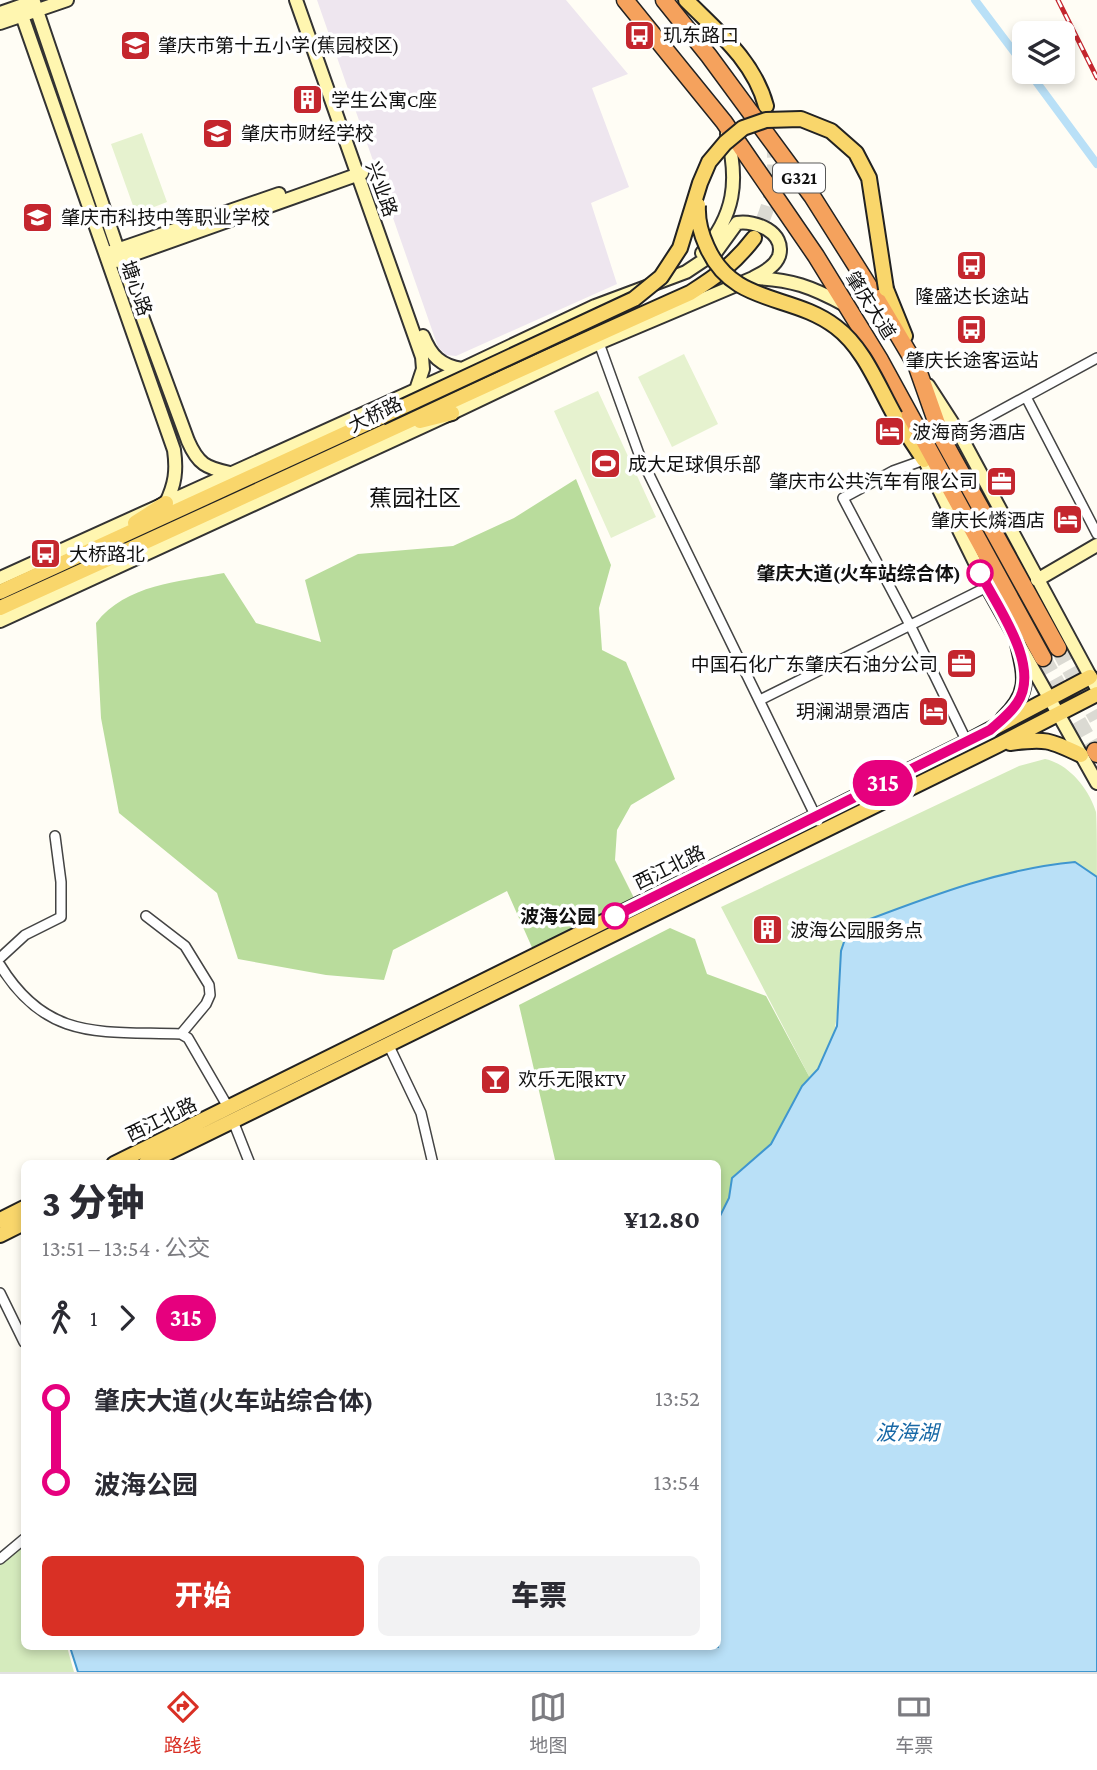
<!DOCTYPE html>
<html lang="zh">
<head>
<meta charset="utf-8">
<style>
	:root { --surface:#fff; --page:#f2f2f3; --text:#2b2b33; --muted:#7c7c81; --line:#e1e1e2; --accent:#d93025 }
	body { margin:0; font-family:"Crimson Pro","Noto Sans SC",serif; background:var(--page); color:var(--text); height:100vh; display:flex; flex-direction:column; font-size:26px; white-space:nowrap }
	* { box-sizing:border-box; margin:0 }
	p { font-size:23px; color:var(--muted) }
	.icon { flex:none; width:38px; height:38px; fill:none; stroke:currentColor; stroke-width:2; stroke-linecap:round; stroke-linejoin:round }
	.map { position:relative; flex:1; overflow:hidden }
	.sheet { position:absolute; left:21px; top:1160px; width:700px; height:490px; display:flex; flex-direction:column; background:var(--surface); border-radius:10px; box-shadow:0 4px 10px #0003 }
	.sheet>* { flex:none }
	.badge { padding:0 14px; border-radius:23px; font-size:24px; line-height:46px }
	.tools { position:absolute; left:1012px; top:21px; display:grid; gap:14px }
	.tools a { display:grid; place-items:center; width:63px; height:63px; border-radius:10px; background:var(--surface); box-shadow:0 4px 10px #0003; font-size:35px }
	.map>.badge { position:absolute; translate:-50% -50%; box-shadow:0 0 0 4px #fff }
	.legs { display:flex; align-items:center; gap:10px; height:77px; padding:0 21px; font-size:23px }
	.legs p { margin-inline-start:auto }
	.summary { display:flex; align-items:center; justify-content:space-between; height:119px; padding:0 21px }
	h1 { font-size:38px; font-weight:800; line-height:52px }
	.primary-button { display:flex; gap:14px; margin-top:auto; padding:14px 21px }
	.primary-button a { flex:1; height:80px; border-radius:10px; background:var(--accent); color:#fff; font-size:28px; font-weight:800; line-height:80px; text-align:center }
	.primary-button a+a { background:var(--page); color:var(--text) }
	ul { padding:0 21px; list-style:none }
	li { display:flex; align-items:center; gap:24px; height:84px; font-size:26px }
	li i { display:grid; place-items:center; width:10px; height:100%; margin:0 9px; background:currentColor }
	li i::after { content:''; width:18px; height:18px; margin:-9px; border:5px solid; border-radius:50%; background:var(--surface) }
	li p { margin-inline-start:auto }
	li:first-child i { background:linear-gradient(#0000 50%,currentColor 0) }
	li:last-child i { background:linear-gradient(currentColor 50%,#0000 0) }
	.tabs { display:flex; justify-content:space-around; align-items:center; height:98px; border-top:2px solid var(--line); background:var(--surface); font-size:19px; color:var(--muted) }
	.tabs a { display:grid; justify-items:center; gap:4px }
	.tabs .on { color:var(--accent) }
	.map>svg:first-child { display:block }
</style>
</head>
<body>
<div class="map">
<svg width="1097" height="1672" viewBox="0 0 1097 1672">
	<rect width="100%" height="100%" fill="#fffdf5"/>
	<!-- industrial -->
	<path fill="#eee6ef" d="M317,0H566L628,74L592,88L629,187L591,203L617,284L456,356L446,355L438,347Z"/>
	<!-- green -->
	<path fill="#d5ebbd" d="M1045,759C1069,764 1089,789 1096,812C1097,825 1097,862 1097,877L1075,862C997,869 921,900 849,927C846,936 842,945 841,953C836,996 844,1044 810,1078L721,907L1019,766Z
		M24,1544V1647H67L74,1672H0V1564Z"/>
	<!-- forest -->
	<path fill="#b9dc9c" d="M576,479L611,565L599,608L602,650L626,662L675,779L631,805L617,830L615,860L636,902L534,952L507,891L393,950L384,980L326,975L238,959L217,893L119,813L101,718L96,623C126,584 179,582 224,573L256,623L321,642L305,580L358,554L453,546L514,518Z
		M670,928L695,939L707,974L766,996L810,1078L802,1086L771,1144L732,1178L729,1198L718,1220V1164H556L519,1005Z"/>
	<!-- pitch -->
	<path fill="#e6f2cf" d="M142,133L167,202L136,214L111,144Z
		M684,354L718,424L672,447L638,377Z
		M598,391L656,517L611,538L554,411Z"/>
	<!-- water -->
	<path fill="#b9e0f7" stroke="#3f96cf" stroke-width="2" d="M1075,862L1097,877V1672H78L70,1647H718V1220L729,1198L732,1178L771,1144L802,1086L818,1069L837,1026L841,951L849,927C921,900 997,869 1075,862Z"/>
	<g fill="none" stroke-linecap="round" stroke-linejoin="round">
		<!-- canal -->
		<path stroke="#b9e0f7" stroke-width="8" d="M975,0L1024,65
			M1029,72L1097,164"/>
		<!-- primary-tunnel -->
		<path stroke="#dbdad3" stroke-width="14" stroke-dasharray="14 7" stroke-linecap="butt" d="M754,238C771,208 777,176 773,142"/>
		<!-- highway-tunnel -->
		<path stroke="#dbdad3" stroke-width="16" stroke-dasharray="16 8" stroke-linecap="butt" d="M1058,648L1097,719
			M1043,658L1095,751"/>
		<defs>
			<path id="street" d="M599,343L639,454L818,821
				M1026,397L1097,534
				M959,433L1097,358
				M924,460L893,471L843,498L910,625L967,742
				M760,700L987,587
				M146,916L185,946L209,985L210,995L206,1004L181,1034
				M0,958L25,935L61,917V882L55,836
				M0,965C47,1042 102,1031 181,1034L188,1038L228,1107
				M389,1046L421,1113L433,1164
				M233,1121L250,1164
				M0,1293L24,1342
				M0,1559L24,1539"/>
			<path id="secondary" d="M296,0L422,357L423,369L416,390
				M34,2L121,259L188,441C198,464 206,468 230,473
				M19,7L174,450C177,471 175,484 166,503
				M0,13L26,4
				M0,23L67,0
				M111,252L279,194
				M702,253C735,215 739,181 727,134
				M115,261L362,173
				M753,278C791,279 812,287 845,305
				M423,336C431,356 441,366 462,369
				M928,385L959,433L1097,689
				M921,453L987,587L1097,783
				M0,578L462,369L595,306L686,272L716,252L737,223C755,220 786,232 779,256C775,267 762,273 753,278L599,343L452,413L0,621
				M1037,580L1097,545"/>
			<path id="primary" d="M686,0C718,32 754,61 766,106
				M886,289L905,336
				M895,416L924,460
				M420,421L452,413
				M135,523L166,503
				M0,592L381,417
				M0,608C231,504 459,396 690,293C717,276 735,263 754,238
				M1003,719C1030,693 1026,678 1018,644
				M1010,743C1045,738 1050,740 1081,755
				M114,1164L967,742L1090,677
				M145,1164L998,745L1097,694
				M0,1220L24,1208
				M0,1235L24,1223"/>
			<path id="highway" d="M625,0L724,122L816,256L880,360L1043,658
				M664,0L709,56L812,196L872,291L917,367L942,438L1058,648
				M1095,751L1097,754"/>
		</defs>
		<!-- street casing -->
		<use href="#street" stroke="#444" stroke-width="12"/>
		<!-- secondary casing -->
		<use href="#secondary" stroke="#333" stroke-width="16"/>
		<!-- primary casing -->
		<use href="#primary" stroke="#222" stroke-width="18"/>
		<!-- highway casing -->
		<use href="#highway" stroke="#222" stroke-width="19"/>
		<!-- street -->
		<use href="#street" stroke="#fff" stroke-width="9"/>
		<!-- secondary -->
		<use href="#secondary" stroke="#fff6b0" stroke-width="12"/>
		<!-- primary -->
		<use href="#primary" stroke="#f9d66b" stroke-width="14"/>
		<!-- highway -->
		<use href="#highway" stroke="#f5a25d" stroke-width="16"/>
		<defs>
			<path id="rail" d="M1058,0L1097,78"/>
		</defs>
		<!-- rail casing -->
		<use href="#rail" stroke="#c4262e" stroke-width="5"/>
		<!-- rail -->
		<use href="#rail" stroke="#fff" stroke-width="2.5" stroke-dasharray="8" stroke-linecap="butt"/>
		<defs>
			<path id="primary-bridge" d="M698,205C697,220 701,234 707,247C733,306 792,293 836,327C864,348 878,386 895,416
				M381,417L634,299L661,277L680,248L700,183L709,162L725,143L743,128L766,120L801,119L831,131L856,153L869,178L886,289"/>
		</defs>
		<!-- primary-bridge casing -->
		<use href="#primary-bridge" stroke="#222" stroke-width="18" stroke-linecap="butt"/>
		<!-- primary-bridge -->
		<use href="#primary-bridge" stroke="#f9d66b" stroke-width="14"/>
	</g>
	<g fill="none" stroke-linecap="round" stroke-linejoin="round">
		<defs>
			<path id="line-1" d="M615,916L990,730C999,722 1010,714 1017,703C1042,667 997,606 980,573"/>
		</defs>
		<!-- line-1 casing -->
		<use href="#line-1" stroke="#fff" stroke-width="16"/>
		<!-- line-1 -->
		<use href="#line-1" stroke="#e6007e" stroke-width="10"/>
	</g>
	<!-- icons -->
	<defs>
		<symbol id="bus-square" viewBox="-11 -11 22 22"><rect x="-9" y="-9" width="18" height="18" rx="4" fill="#c4262e" stroke="#fff"/><path d="M-5-6H5V4H4V6H2V4H-2V6H-4V4H-5ZM-3.5-4V0h7V-4ZM-3.5 1.2v1.5H-2V1.2ZM2 1.2v1.5H3.5V1.2Z" fill="#fff"/></symbol>
		<symbol id="school-square" viewBox="-11 -11 22 22"><rect x="-9" y="-9" width="18" height="18" rx="4" fill="#c4262e" stroke="#fff"/><path d="M0-5L7-2L0 1L-7-2ZM-4 1L0 2.5L4 1V4Q0 6-4 4Z" fill="#fff"/></symbol>
		<symbol id="building-square" viewBox="-11 -11 22 22"><rect x="-9" y="-9" width="18" height="18" rx="4" fill="#c4262e" stroke="#fff"/><path d="M-4-6H4V6H1V3H-1V6H-4ZM-2.5-4.3h1.7v1.8h-1.7ZM.8-4.3h1.7v1.8H.8ZM-2.5-1h1.7V.8h-1.7ZM.8-1h1.7V.8H.8Z" fill="#fff"/></symbol>
		<symbol id="hotel-square" viewBox="-11 -11 22 22"><rect x="-9" y="-9" width="18" height="18" rx="4" fill="#c4262e" stroke="#fff"/><path d="M-6-4.5h1.5V1H6V5H4.5V3h-9V5H-6ZM-4 0a1.8 1.8 0 1 1 3.6 0ZM.5 0V-2.5h3Q6-2.5 6 0Z" fill="#fff"/></symbol>
		<symbol id="stadium-square" viewBox="-11 -11 22 22"><rect x="-9" y="-9" width="18" height="18" rx="4" fill="#c4262e" stroke="#fff"/><path d="M0-5a6.5 5 0 1 0 0 10a6.5 5 0 1 0 0-10ZM-3.5-1.8h7v3.6h-7Z" fill="#fff"/></symbol>
		<symbol id="office-square" viewBox="-11 -11 22 22"><rect x="-9" y="-9" width="18" height="18" rx="4" fill="#c4262e" stroke="#fff"/><path d="M-6-3h4V-5.5h4V-3h4V5H-6ZM-1-4.5V-3h2v-1.5ZM-6 0V1H6V0Z" fill="#fff"/></symbol>
		<symbol id="bar-square" viewBox="-11 -11 22 22"><rect x="-9" y="-9" width="18" height="18" rx="4" fill="#c4262e" stroke="#fff"/><path d="M-6-5H6L.8 .8V4.5H3.5V6h-7V4.5H-.8V.8Z" fill="#fff"/></symbol>
	</defs>
	<g fill-rule="evenodd">
		<use href="#bus-square" x="622" y="18" width="35" height="35"/>
		<use href="#school-square" x="118" y="28" width="35" height="35"/>
		<use href="#building-square" x="290" y="82" width="35" height="35"/>
		<use href="#school-square" x="200" y="116" width="35" height="35"/>
		<use href="#school-square" x="20" y="200" width="35" height="35"/>
		<use href="#bus-square" x="954" y="248" width="35" height="35"/>
		<use href="#bus-square" x="954" y="312" width="35" height="35"/>
		<use href="#hotel-square" x="872" y="414" width="35" height="35"/>
		<use href="#stadium-square" x="588" y="446" width="35" height="35"/>
		<use href="#office-square" x="984" y="464" width="35" height="35"/>
		<use href="#hotel-square" x="1050" y="502" width="35" height="35"/>
		<use href="#bus-square" x="28" y="536" width="35" height="35"/>
		<use href="#office-square" x="944" y="646" width="35" height="35"/>
		<use href="#hotel-square" x="916" y="694" width="35" height="35"/>
		<use href="#building-square" x="750" y="912" width="35" height="35"/>
		<use href="#bar-square" x="478" y="1062" width="35" height="35"/>
	</g>
	<!-- markers -->
	<g fill="#fff" stroke="#e6007e" stroke-width="3.5">
		<circle cx="980" cy="573" r="12"/>
		<circle cx="615" cy="916" r="12"/>
	</g>
	<g text-anchor="middle" stroke-width="7" stroke-linejoin="round" paint-order="stroke">
		<!-- shield labels -->
		<rect fill="#fff" stroke="#585858" stroke-width="2" x="773" y="163.5" width="52" height="29" rx="5"/>
		<g font-size="18" font-weight="bold" fill="#111">
			<text x="799" y="184">G321</text>
		</g>
		<!-- poi labels -->
		<g font-size="19" fill="#111" stroke="#fff" text-anchor="start">
			<text x="663" y="42">玑东路口</text>
			<text x="158" y="52">肇庆市第十五小学(蕉园校区)</text>
			<text x="331" y="107">学生公寓C座</text>
			<text x="241" y="140">肇庆市财经学校</text>
			<text x="61" y="224">肇庆市科技中等职业学校</text>
			<text x="972" y="303" text-anchor="middle">隆盛达长途站</text>
			<text x="972" y="367" text-anchor="middle">肇庆长途客运站</text>
			<text x="912" y="439">波海商务酒店</text>
			<text x="628" y="471">成大足球俱乐部</text>
			<text x="978" y="488" text-anchor="end">肇庆市公共汽车有限公司</text>
			<text x="1045" y="527" text-anchor="end">肇庆长燐酒店</text>
			<text x="69" y="561">大桥路北</text>
			<text x="938" y="671" text-anchor="end">中国石化广东肇庆石油分公司</text>
			<text x="910" y="718" text-anchor="end">玥澜湖景酒店</text>
			<text x="790" y="937">波海公园服务点</text>
			<text x="518" y="1086">欢乐无限KTV</text>
		</g>
		<!-- street labels -->
		<g font-size="19" fill="#111" stroke="#fff">
			<text transform="translate(382 189) rotate(70)" y="7">兴业路</text>
			<text transform="translate(137 288) rotate(71)" y="7">塘心路</text>
			<text transform="translate(871 305) rotate(58)" y="7">肇庆大道</text>
			<text transform="translate(375 414) rotate(-26)" y="7">大桥路</text>
			<text transform="translate(669 867) rotate(-26)" y="7">西江北路</text>
			<text transform="translate(161 1119) rotate(-26)" y="7">西江北路</text>
		</g>
		<!-- stop labels -->
		<g font-size="19" font-weight="bold" fill="#111" stroke="#fff" text-anchor="end">
			<text x="961" y="580">肇庆大道(火车站综合体)</text>
			<text x="596" y="923">波海公园</text>
		</g>
		<!-- water labels -->
		<g font-size="21" font-style="italic" fill="#1768a6" stroke="#fff">
			<text x="907" y="1440">波海湖</text>
		</g>
		<!-- quarter labels -->
		<g font-size="23" fill="#111" stroke="#fff">
			<text x="415" y="506">蕉园社区</text>
		</g>
	</g>
</svg>
<div class="tools">
<a><svg class="icon" aria-label="layers" viewBox="0 0 24 24"><path d="M12 4l9 5-9 5-9-5zM3 14l9 5 9-5"/></svg></a>
</div>
<b class="badge" style="left:883px;top:783px;background:#e6007e;color:#fff">315</b>
<section class="sheet">
<div class="summary"><div><h1>3 分钟</h1><p>13:51 – 13:54 · 公交</p></div><b>¥12.80</b></div>
<div class="legs"><svg class="icon" aria-label="walk" viewBox="0 0 24 24"><circle cx="13" cy="4" r="2"/><path d="M13 8l-2 6 4 7M11 14l-3 7M7 12l3-4h3l4 4"/></svg>1<svg class="icon" aria-label="forward" viewBox="0 0 24 24"><path d="M9 5l7 7-7 7"/></svg><b class="badge" style="background:#e6007e;color:#fff">315</b></div>
<ul>
<li><i style="color:#e6007e"></i><b>肇庆大道(火车站综合体)</b><p>13:52</p></li>
<li><i style="color:#e6007e"></i><b>波海公园</b><p>13:54</p></li>
</ul>
<div class="primary-button"><a>开始</a><a>车票</a></div>
</section>
</div>
<nav class="tabs">
<a class="on"><svg class="icon" aria-label="directions" viewBox="0 0 24 24"><path d="M12 3l9 9-9 9-9-9zM9 14v-3h6M13 9l2 2-2 2"/></svg>路线</a>
<a><svg class="icon" aria-label="map" viewBox="0 0 24 24"><path d="M3 6l6-2 6 2 6-2v14l-6 2-6-2-6 2zM9 4v14M15 6v14"/></svg>地图</a>
<a><svg class="icon" aria-label="tickets" viewBox="0 0 24 24"><path d="M3 7h18v10H3zM15 7v10"/></svg>车票</a>
</nav>
</body>
</html>
